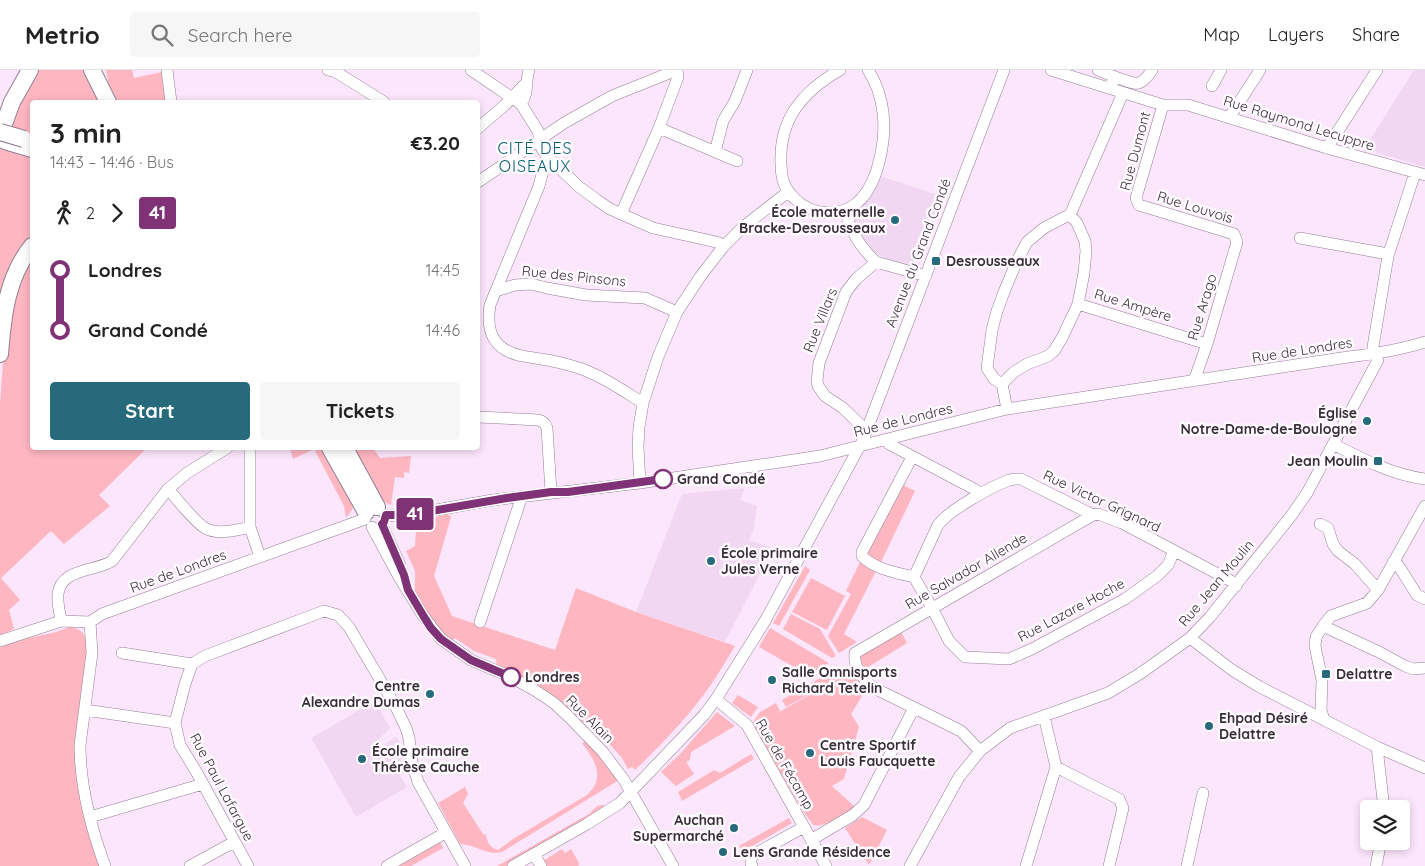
<!DOCTYPE html>
<html lang="en">
<head>
<meta charset="utf-8">
<style>
	:root { --surface:#fff; --page:#f6f6f6; --text:#222; --muted:#767676; --line:#e0e0e0; --accent:#266a7b }
	body { margin:0; font-family:Quicksand,sans-serif; background:var(--page); color:var(--text); height:100vh; display:flex; flex-direction:column; font-size:19px; white-space:nowrap }
	* { box-sizing:border-box; margin:0 }
	p { font-size:16px; color:var(--muted) }
	.icon { flex:none; width:28px; height:28px; fill:none; stroke:currentColor; stroke-width:2; stroke-linecap:round; stroke-linejoin:round }
	.map { position:relative; flex:1; overflow:hidden }
	.details { position:absolute; left:30px; top:30px; width:450px; height:350px; display:flex; flex-direction:column; background:var(--surface); border-radius:5px; box-shadow:0 2px 8px #0003 }
	.details>* { flex:none }
	.badge { padding:0 10px; border-radius:4px; font-size:18px; line-height:32px }
	.buttons { position:absolute; left:1360px; top:730px; display:grid; gap:10px }
	.buttons a { display:grid; place-items:center; width:50px; height:50px; border-radius:5px; background:var(--surface); box-shadow:0 2px 8px #0003; font-size:25px }
	.map>.badge { position:absolute; translate:-50% -50%; box-shadow:0 0 0 2px #fff }
	.legs { display:flex; align-items:center; gap:8px; height:55px; padding:0 20px; font-size:16px }
	.legs p { margin-inline-start:auto }
	.overview { display:flex; align-items:center; justify-content:space-between; height:85px; padding:0 20px }
	h1 { font-size:28px; font-weight:700; line-height:38px }
	.action { display:flex; gap:10px; margin-top:auto; padding:10px 20px }
	.action a { flex:1; height:58px; border-radius:5px; background:var(--accent); color:#fff; font-size:20px; font-weight:700; line-height:58px; text-align:center }
	.action a+a { background:var(--page); color:var(--text) }
	ul { padding:0 20px; list-style:none }
	li { display:flex; align-items:center; gap:18px; height:60px; font-size:19px }
	li i { display:grid; place-items:center; width:8px; height:100%; margin:0 6px; background:currentColor }
	li i::after { content:''; width:12px; height:12px; margin:-6px; border:4px solid; border-radius:50%; background:var(--surface) }
	li p { margin-inline-start:auto }
	li:first-child i { background:linear-gradient(#0000 50%,currentColor 0) }
	li:last-child i { background:linear-gradient(currentColor 50%,#0000 0) }
	header { display:flex; align-items:center; gap:30px; box-sizing:border-box; height:70px; padding:0 25px; background:var(--surface); border-bottom:1px solid var(--line) }
	header strong { font-size:24px }
	nav { display:flex; gap:28px; margin-inline-start:auto; font-size:18px }
	.search { width:350px; height:45px; background:var(--page); display:flex; align-items:center; gap:12px; box-sizing:border-box; padding:0 18px; border-radius:5px; color:var(--muted); font-size:19px }
	.map>svg:first-child { display:block }
</style>
</head>
<body>
<header>
<strong>Metrio</strong>
<div class="search"><svg class="icon" aria-label="search" viewBox="0 0 24 24"><circle cx="10" cy="10" r="6"/><path d="M15 15l6 6"/></svg>Search here</div>
<nav><a>Map</a><a>Layers</a><a>Share</a></nav>
</header>
<div class="map">
<svg width="1425" height="796" viewBox="0 0 1425 796">
	<rect width="100%" height="100%" fill="#fce6fc"/>
	<!-- built -->
	<path fill="#f1d7f1" d="M1414,0H1425V97L1371,81L1370,83L1363,81Z
		M880,106L944,127L917,199L895,194L871,180L859,166L855,154V146L858,138Z
		M745,418L740,430L757,436L754,458L749,470L773,478L725,572L636,542L682,424Z
		M375,631L390,658L376,672L380,677L396,667L399,670L401,689L404,703L400,705L407,717L356,747L311,668Z"/>
	<!-- green -->
	<path fill="#feb6c1" d="M34,0H88L104,32H32V67L6,59Z
		M106,0H132L134,8L162,2L166,32H115L110,21Z
		M2,73L32,82V166L19,178L16,185V194L0,246V81Z
		M32,183V378H147L99,425L110,436L64,474L51,461L1,508L20,530L9,540L14,559L0,565V334L6,249Z
		M290,378H325L354,432C353,439 351,443 346,447L344,436L314,379L293,389Z
		M351,378H373L380,388L411,386L409,403L404,402V408L395,407L391,435L384,432L381,429Z
		M904,413L905,416L915,421L880,494L867,485V481Z
		M448,444L451,447L434,506L452,546L555,580L576,518L636,542L735,576C727,589 719,603 710,616C689,646 662,674 635,700L632,697L628,699L622,688L590,652L585,655L548,622L524,608L497,597L496,589L474,581L455,568L451,571L433,553L415,525V501L406,481L415,476L416,458L436,447Z
		M860,492L876,501L844,564L857,572L839,583L828,566L851,524L846,521Z
		M805,496L810,500L779,556L773,553Z
		M811,508L845,526L827,560L792,542Z
		M791,544L820,559L836,586L832,588L783,559Z
		M70,557C83,559 87,566 88,578L77,661L101,796H0V577L20,570L56,562Z
		M770,558L829,593L808,605L759,577Z
		M901,562L907,573L865,599L860,590L861,585Z
		M832,601L836,609L786,637L782,630Z
		M848,603L857,610L865,621L851,644L859,657L844,709L832,716L856,738C847,742 823,759 814,755C808,753 761,668 754,656L755,655L753,652L760,642L776,633L780,641L772,646Z
		M738,625L758,637L751,647L732,633Z
		M717,642L735,656L691,682L690,690L686,692L694,704L676,716L661,702L680,684Z
		M586,671L589,672L619,710L502,782C487,786 475,774 460,774L438,733L465,717L468,724L463,733L483,764L486,765C487,772 490,778 498,780L513,769L587,725C606,708 595,690 582,673Z
		M751,684L754,689L682,731L678,722L714,700L720,703Z
		M601,735L608,736L508,796H497L589,744L597,736Z
		M862,747L887,760L869,795L845,758Z
		M789,748L792,753L742,782L739,776Z
		M439,770L443,778L411,796H394Z
		M562,779L565,783L571,779L579,793L578,794L579,796H545L543,791Z"/>
	<g fill="none" stroke-linecap="round" stroke-linejoin="round">
		<defs>
			<path id="minor" d="M167,0L171,32
				M328,0L336,2L384,32
				M471,0L521,34L538,61L542,79L547,86L578,116L597,130L610,139L653,158L712,171L719,173L723,177
				M840,0C803,21 779,49 781,93C781,103 782,114 789,122C796,132 808,140 820,142C857,148 873,119 880,88C887,58 885,26 868,0
				M1051,0L1163,35H1188L1327,78L1425,105
				M1098,0L1115,7L1112,14
				M1115,7C1135,13 1139,20 1152,0
				M1212,16L1221,0
				M521,34C529,23 525,13 529,0
				M1163,35L1136,128L1139,135L1234,164L1237,172L1207,274L1194,311
				M1229,48L1260,0
				M478,58L505,35L526,13
				M659,58L737,91
				M1327,78L1377,0
				M715,82L723,51L735,31L747,0
				M547,86L539,116L490,235C486,260 492,278 518,285C526,287 534,288 541,289C554,291 566,294 579,298C602,306 622,320 643,333
				M478,112L564,53L612,26L677,0
				M845,141C852,163 859,176 876,192
				M621,144L659,58L678,7L677,0
				M1300,168L1388,184
				M496,221L515,215L531,214L547,218L586,225L645,228L677,242
				M1078,234L1207,274
				M1002,314L1014,302L1027,294L1048,286L1054,281L1062,268L1078,234L1084,203L1086,181L1085,171L1077,153L1070,145L1123,23
				M1002,314L994,309L987,298L992,260L997,241L1004,222L1016,193L1027,172L1044,158L1065,147L1070,145
				M1002,314L1007,339
				M478,347L538,350C543,351 545,353 547,358L551,422
				M867,361L843,338L825,326L818,316L817,311L819,293L846,222L856,209L876,192L926,206
				M887,370L889,374L974,419L980,424
				M1333,374C1362,389 1393,405 1425,409
				M250,378V457L260,487
				M912,387L862,482V486C874,499 897,503 914,507
				M640,413L638,377L639,357L643,333L658,287L677,242L700,207L723,177L743,157L788,122
				M168,419C176,428 197,455 207,459C218,465 238,460 250,457
				M385,445L398,446L408,445L493,430L640,413L820,386L1007,339L1348,287C1375,284 1400,280 1425,272
				M1320,454L1328,458L1333,474L1338,481L1355,494L1378,520
				M382,455L400,495
				M372,457L399,507L424,547L441,569L471,590L511,607L536,621L554,633L569,647L603,682L624,710L673,796
				M1174,481L1168,495L1157,506L1125,529L1032,579L1009,589L965,587L949,571L932,538L914,507L938,455C949,440 991,417 1009,410C1013,409 1017,409 1021,409L1093,445L1098,444L1122,453L1233,512L1236,516
				M1393,492L1398,495L1417,525L1425,529
				M61,551C60,543 57,533 58,524C61,498 95,502 112,491L168,419L187,403L227,378
				M90,552L92,583L80,675C80,716 91,758 105,796
				M480,552L522,426
				M1323,556L1379,582L1405,596L1413,599L1425,598
				M1190,568L1232,600L1260,617L1377,677L1425,698
				M0,571L61,551L90,552L102,544L365,449
				M122,583L192,594
				M192,594L205,586L324,541L338,545L349,557L395,635L406,658L409,668L412,692L418,712L465,796
				M192,594L185,614L175,653L180,675L197,703L248,796
				M716,629L747,655L804,757
				M85,640L175,653
				M1324,650L1321,640L1322,610L1315,576L1316,567L1323,556L1331,546L1367,533L1378,520L1425,436
				M1377,677L1384,739
				M980,681L961,661L872,617C863,608 853,597 855,583L1093,445
				M1056,697L1119,729L1123,738L1109,796
				M90,747L203,714
				M811,770L853,745L864,735L914,638
				M534,784L541,796
				M190,796L234,772
				M387,796L445,763
				M513,796L587,754L620,733L704,645L716,629L765,551L863,370L1004,0
				M752,796C750,791 750,788 755,784L804,757L826,796
				M910,796L959,707L980,681L1010,658L1108,623L1141,603L1190,568L1210,547L1291,446L1307,423L1378,290L1373,277L1388,186L1415,103
				M1026,796L1056,697L1044,646
				M1187,796L1203,723
				M1376,796L1381,771"/>
			<path id="highway" d="M92,0L108,32
				M0,65L12,32L30,0
				M5,71L32,79
				M0,284C3,245 7,207 32,176
				M330,378L366,442
				M345,378L377,437"/>
		</defs>
		<!-- minor casing -->
		<use href="#minor" stroke="#917e92" stroke-width="12"/>
		<!-- highway casing -->
		<use href="#highway" stroke="#917e92" stroke-width="18"/>
		<!-- minor -->
		<use href="#minor" stroke="#fff" stroke-width="11"/>
		<!-- highway -->
		<use href="#highway" stroke="#fff" stroke-width="16"/>
		<defs>
			<path id="highway-bridge" d="M0,62L24,69"/>
		</defs>
		<!-- highway-bridge casing -->
		<use href="#highway-bridge" stroke="#917e92" stroke-width="18" stroke-linecap="butt"/>
		<!-- highway-bridge -->
		<use href="#highway-bridge" stroke="#fff" stroke-width="16"/>
	</g>
	<g fill="none" stroke-linecap="round" stroke-linejoin="round">
		<defs>
			<path id="line-1" d="M511,607L471,590L441,569L431,558L424,547L408,520L404,505L382,454L384,452L386,445H408L507,428L551,422H568L663,409"/>
		</defs>
		<!-- line-1 casing -->
		<use href="#line-1" stroke="#fff" stroke-width="11"/>
		<!-- line-1 -->
		<use href="#line-1" stroke="#7f3376" stroke-width="8"/>
	</g>
	<!-- markers -->
	<g fill="#266a7b" stroke="#fefafe" stroke-width="2">
		<circle cx="895" cy="150" r="5"/>
		<rect x="931" y="186" width="10" height="10" rx="2.5"/>
		<circle cx="1367" cy="351" r="5"/>
		<rect x="1373" y="386" width="10" height="10" rx="2.5"/>
		<circle cx="711" cy="491" r="5"/>
		<rect x="1321" y="599" width="10" height="10" rx="2.5"/>
		<circle cx="772" cy="610" r="5"/>
		<circle cx="430" cy="624" r="5"/>
		<circle cx="1209" cy="656" r="5"/>
		<circle cx="810" cy="683" r="5"/>
		<circle cx="362" cy="689" r="5"/>
		<circle cx="734" cy="758" r="5"/>
		<circle cx="723" cy="782" r="5"/>
	</g>
	<g fill="#fff" stroke="#7f3376" stroke-width="2.5">
		<circle cx="663" cy="409" r="9"/>
		<circle cx="511" cy="607" r="9"/>
	</g>
	<g text-anchor="middle" stroke-width="5" stroke-linejoin="round" paint-order="stroke">
		<!-- street labels -->
		<g font-size="14" fill="#372f37" stroke="#fefafe">
			<text transform="translate(1299 53) rotate(17)" y="5">Rue Raymond Lecuppre</text>
			<text transform="translate(1135 81) rotate(-75)" y="5">Rue Dumont</text>
			<text transform="translate(1195 137) rotate(17)" y="5">Rue Louvois</text>
			<text transform="translate(918 183) rotate(-69)" y="5">Avenue du Grand Condé</text>
			<text transform="translate(574 206) rotate(6)" y="5">Rue des Pinsons</text>
			<text transform="translate(1133 235) rotate(17)" y="5">Rue Ampère</text>
			<text transform="translate(1202 237) rotate(-73)" y="5">Rue Arago</text>
			<text transform="translate(820 250) rotate(-68)" y="5">Rue Villars</text>
			<text transform="translate(1302 280) rotate(-9)" y="5">Rue de Londres</text>
			<text transform="translate(903 350) rotate(-14)" y="5">Rue de Londres</text>
			<text transform="translate(1102 431) rotate(25)" y="5">Rue Victor Grignard</text>
			<text transform="translate(178 501) rotate(-20)" y="5">Rue de Londres</text>
			<text transform="translate(966 501) rotate(-30)" y="5">Rue Salvador Allende</text>
			<text transform="translate(1216 513) rotate(-50)" y="5">Rue Jean Moulin</text>
			<text transform="translate(1071 540) rotate(-28)" y="5">Rue Lazare Hoche</text>
			<text transform="translate(590 649) rotate(45)" y="5">Rue Alain</text>
			<text transform="translate(785 694) rotate(60)" y="5">Rue de Fécamp</text>
			<text transform="translate(222 717) rotate(62)" y="5">Rue Paul Lafargue</text>
		</g>
		<!-- poi labels -->
		<g font-size="14" font-weight="bold" fill="#372f37" stroke="#fefafe" text-anchor="start">
			<text x="885" y="147" text-anchor="end">École maternelle<tspan x="885" dy="16">Bracke-Desrousseaux</tspan></text>
			<text x="946" y="196">Desrousseaux</text>
			<text x="1357" y="348" text-anchor="end">Église<tspan x="1357" dy="16">Notre-Dame-de-Boulogne</tspan></text>
			<text x="1368" y="396" text-anchor="end">Jean Moulin</text>
			<text x="721" y="488">École primaire<tspan x="721" dy="16">Jules Verne</tspan></text>
			<text x="782" y="607">Salle Omnisports<tspan x="782" dy="16">Richard Tetelin</tspan></text>
			<text x="1336" y="609">Delattre</text>
			<text x="420" y="621" text-anchor="end">Centre<tspan x="420" dy="16">Alexandre Dumas</tspan></text>
			<text x="1219" y="653">Ehpad Désiré<tspan x="1219" dy="16">Delattre</tspan></text>
			<text x="820" y="680">Centre Sportif<tspan x="820" dy="16">Louis Faucquette</tspan></text>
			<text x="372" y="686">École primaire<tspan x="372" dy="16">Thérèse Cauche</tspan></text>
			<text x="724" y="755" text-anchor="end">Auchan<tspan x="724" dy="16">Supermarché</tspan></text>
			<text x="733" y="787">Lens Grande Résidence</text>
		</g>
		<!-- stop labels -->
		<g font-size="14" font-weight="bold" fill="#372f37" stroke="#fefafe" text-anchor="start">
			<text x="677" y="414">Grand Condé</text>
			<text x="525" y="612">Londres</text>
		</g>
		<!-- quarter labels -->
		<g font-size="16" letter-spacing="1" fill="#036073" stroke="#fefafe">
			<text x="535" y="84">CITÉ DES<tspan x="535" dy="18">OISEAUX</tspan></text>
		</g>
	</g>
</svg>
<div class="buttons">
<a><svg class="icon" aria-label="layers" viewBox="0 0 24 24"><path d="M12 4l9 5-9 5-9-5zM3 14l9 5 9-5"/></svg></a>
</div>
<b class="badge" style="left:415px;top:444px;background:#7f3376;color:#fff">41</b>
<section class="details">
<div class="overview"><div><h1>3 min</h1><p>14:43 – 14:46 · Bus</p></div><b>€3.20</b></div>
<div class="legs"><svg class="icon" aria-label="walk" viewBox="0 0 24 24"><circle cx="13" cy="4" r="2"/><path d="M13 8l-2 6 4 7M11 14l-3 7M7 12l3-4h3l4 4"/></svg>2<svg class="icon" aria-label="forward" viewBox="0 0 24 24"><path d="M9 5l7 7-7 7"/></svg><b class="badge" style="background:#7f3376;color:#fff">41</b></div>
<ul>
<li><i style="color:#7f3376"></i><b>Londres</b><p>14:45</p></li>
<li><i style="color:#7f3376"></i><b>Grand Condé</b><p>14:46</p></li>
</ul>
<div class="action"><a>Start</a><a>Tickets</a></div>
</section>
</div>
</body>
</html>
